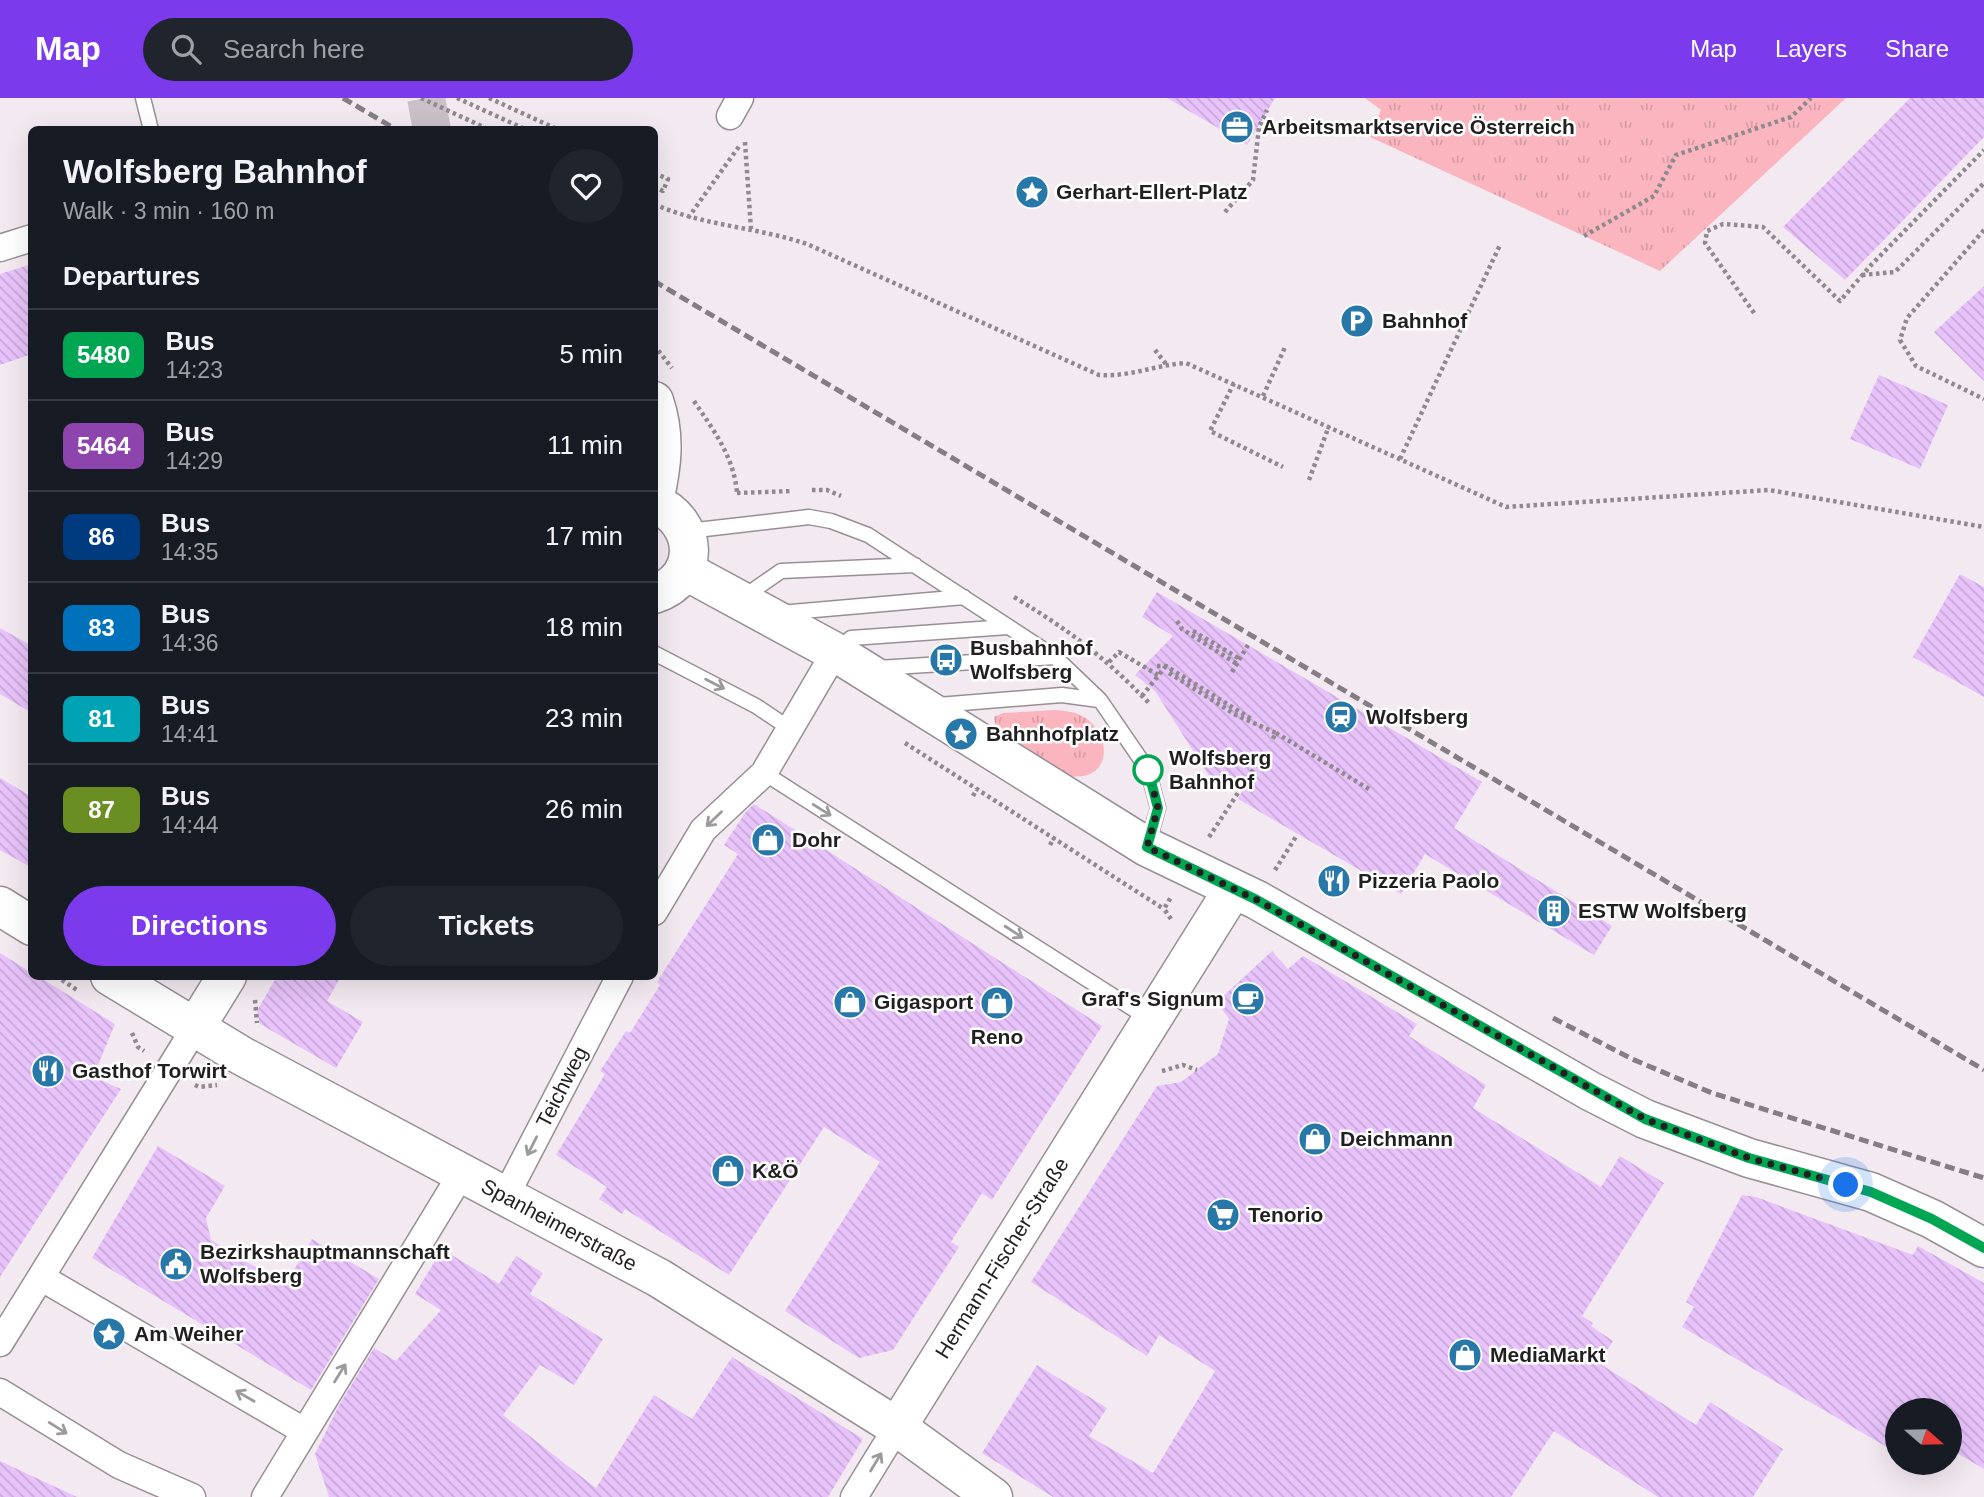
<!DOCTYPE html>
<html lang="en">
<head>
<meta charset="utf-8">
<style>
	:root { --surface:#171b24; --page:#20242c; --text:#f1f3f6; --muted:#9ea1a6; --line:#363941; --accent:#7c3aed }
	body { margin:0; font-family:Helvetica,sans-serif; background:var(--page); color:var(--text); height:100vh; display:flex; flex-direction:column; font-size:26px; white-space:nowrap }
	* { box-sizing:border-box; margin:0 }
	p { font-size:23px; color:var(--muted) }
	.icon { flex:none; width:38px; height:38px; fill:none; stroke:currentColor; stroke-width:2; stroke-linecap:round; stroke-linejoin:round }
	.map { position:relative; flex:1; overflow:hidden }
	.sheet { position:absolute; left:28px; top:28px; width:630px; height:854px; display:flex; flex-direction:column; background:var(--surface); border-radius:10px; box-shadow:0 7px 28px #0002 }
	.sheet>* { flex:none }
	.badge { padding:0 14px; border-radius:10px; font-size:24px; line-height:46px }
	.needle { width:46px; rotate:110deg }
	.fabs { position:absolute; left:1885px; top:1300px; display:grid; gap:14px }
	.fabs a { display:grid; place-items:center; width:77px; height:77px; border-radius:50%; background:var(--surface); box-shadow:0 7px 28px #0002; font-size:35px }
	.you { position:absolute; width:35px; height:35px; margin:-18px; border:5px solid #fff; border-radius:50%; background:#1a73e8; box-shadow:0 0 0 10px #1a73e833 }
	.map>.badge { position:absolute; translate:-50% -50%; box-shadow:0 0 0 4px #fff }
	h2 { padding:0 35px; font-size:26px; line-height:63px }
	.round { display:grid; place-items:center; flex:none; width:74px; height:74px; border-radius:37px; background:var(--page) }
	.head { display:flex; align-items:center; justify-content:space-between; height:119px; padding:0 35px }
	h1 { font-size:33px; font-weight:800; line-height:52px }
	.button { display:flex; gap:14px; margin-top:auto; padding:14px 35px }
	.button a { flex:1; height:80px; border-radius:42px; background:var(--accent); color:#fff; font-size:28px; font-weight:800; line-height:80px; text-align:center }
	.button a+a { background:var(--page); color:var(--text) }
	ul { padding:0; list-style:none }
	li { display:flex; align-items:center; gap:21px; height:91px; padding:0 35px; border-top:2px solid var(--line) }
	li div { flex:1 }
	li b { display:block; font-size:26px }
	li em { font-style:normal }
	li .badge { min-width:77px; font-weight:700; text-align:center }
	header { display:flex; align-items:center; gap:42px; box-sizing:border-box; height:98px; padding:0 35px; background:var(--accent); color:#fff }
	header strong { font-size:33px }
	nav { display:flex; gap:38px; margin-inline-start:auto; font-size:24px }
	.search { width:490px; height:63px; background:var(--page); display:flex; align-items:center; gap:18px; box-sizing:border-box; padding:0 24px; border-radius:38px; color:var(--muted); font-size:26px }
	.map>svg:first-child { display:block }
</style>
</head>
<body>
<header>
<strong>Map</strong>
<div class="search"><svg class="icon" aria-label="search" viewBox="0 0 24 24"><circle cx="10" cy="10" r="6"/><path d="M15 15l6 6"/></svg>Search here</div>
<nav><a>Map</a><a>Layers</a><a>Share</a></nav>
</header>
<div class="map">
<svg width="1984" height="1399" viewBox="0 0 1984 1399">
	<defs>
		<pattern id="grass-tufts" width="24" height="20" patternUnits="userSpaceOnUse" patternTransform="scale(1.75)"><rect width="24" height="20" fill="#fab5bf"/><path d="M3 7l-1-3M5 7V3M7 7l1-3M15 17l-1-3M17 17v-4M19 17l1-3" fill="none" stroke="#d69ba4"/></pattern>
		<pattern id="building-back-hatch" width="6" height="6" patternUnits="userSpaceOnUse" patternTransform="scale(1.75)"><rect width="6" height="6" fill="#e8c3fb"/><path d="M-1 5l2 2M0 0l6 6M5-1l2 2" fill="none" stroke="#c7a7d7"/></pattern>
	</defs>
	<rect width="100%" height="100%" fill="#f3eaf1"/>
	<!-- grass -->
	<path fill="url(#grass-tufts)" d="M1365,0H1846L1660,173L1370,39L1381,12Z
		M1055,612C1066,613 1078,614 1087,621C1114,643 1109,684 1069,678L996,633L994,619L1003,615Z"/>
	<!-- building -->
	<path fill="url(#building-back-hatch)" d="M1167,0H1275L1247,47Z
		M1910,0H1984V39L1845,182L1783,129Z
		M32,166V256L0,267V176Z
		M1984,188V283L1934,234Z
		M1879,277L1948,307L1920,371L1850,341Z
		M1960,476L1984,489V599L1913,559Z
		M1157,494L1482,684L1454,730L1612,828L1594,857L1425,756L1401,796L1238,701L1243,692L1209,678L1155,593L1135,577L1173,538L1142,519Z
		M0,530L32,548V615L0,596Z
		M0,680L32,699V770L0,752Z
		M754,706L1102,928L992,1102L982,1095L951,1144L959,1149L893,1252L859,1260L785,1213L880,1064L824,1029L729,1177L625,1111L622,1116L599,1101L607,1089L556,1057L605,976L600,973L626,933L630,935L660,887L657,884L738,756L724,747L745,715Z
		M1272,853L1288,871L1303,858L1417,926L1409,938L1486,987L1473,1010L1601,1089L1620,1058L1664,1085L1582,1218L1593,1225L1591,1228L1613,1243L1599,1265L1696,1327L1710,1304L1783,1351L1753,1399H1658L1554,1333L1511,1399H1053L982,1355L1037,1267L1107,1310L1089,1338L1153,1375L1215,1273L1159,1237L1147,1258L1031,1184L1157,988L1181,984L1218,956L1229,921L1217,904Z
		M0,855L32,875V878H38L115,926L93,979L121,991L0,1179Z
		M277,878H341L327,903L363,924L336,970L260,926L257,913Z
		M158,1048L225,1088L206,1120L211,1142L270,1178L294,1172L312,1141L379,1181L311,1292L92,1160Z
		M1742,1097L1756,1099L1913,1157L1918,1148L1984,1185V1371L1950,1351V1312H1897V1355L1682,1229L1694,1209L1686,1204Z
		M442,1151L499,1186L516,1158L543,1175L530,1196L603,1241L574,1287L540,1267L503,1317L596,1390L654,1297L692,1321L732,1259L863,1341L828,1399H329L315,1356L338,1309L374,1250L396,1263L441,1212L415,1196Z
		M0,1363L77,1399H0Z"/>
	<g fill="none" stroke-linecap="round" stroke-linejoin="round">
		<!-- secondary-tunnel -->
		<path stroke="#c9c1c7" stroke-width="38" stroke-dasharray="38 19" stroke-linecap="butt" d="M426,0L432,32"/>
		<defs>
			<path id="lane" d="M143,0L151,32
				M688,433L809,419L831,423L868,437L1055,559L1100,602L1148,672L1158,710L1148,746
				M742,500L781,473L915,467
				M780,515L964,499
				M836,553L851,540L1008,529
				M654,555L756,608L792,632
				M878,570L1055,559
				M938,607L1062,597L1099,602
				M764,675L1149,921"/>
			<path id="street" d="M730,18L740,0
				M0,150L32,140
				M654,814L703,732L764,675L835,554
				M505,1099L620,878
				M42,1180L304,1333
				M0,1245L195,930
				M0,1294L119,1367L192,1399
				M265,1399L462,1075
				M854,1399L897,1329"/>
			<path id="secondary" d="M654,303C666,338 662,368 654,403
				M654,405C698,423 703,480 654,496
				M684,472L835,554L1147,749L1257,802L1590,993L1645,1021L1749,1060L1871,1094L1932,1121L1984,1150
				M195,930L227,878
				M897,1329L1232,793"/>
			<path id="primary" d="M0,808L32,828
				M110,878L242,958L659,1180L897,1329L993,1399"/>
		</defs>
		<!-- lane casing -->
		<use href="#lane" stroke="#978f95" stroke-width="17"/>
		<!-- street casing -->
		<use href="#street" stroke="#978f95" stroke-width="29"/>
		<!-- secondary casing -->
		<use href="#secondary" stroke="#978f95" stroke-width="41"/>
		<!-- primary casing -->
		<use href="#primary" stroke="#978f95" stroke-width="41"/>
		<!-- path -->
		<path stroke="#8f898d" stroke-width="4.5" stroke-dasharray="3.5 3.5" stroke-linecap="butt" d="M421,0L490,32
			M457,0L527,32
			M489,0L559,32
			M745,44L751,131
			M654,75L668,81L663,93L654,89
			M654,106C703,128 757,129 807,146L1099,277C1131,279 1155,267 1186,265L1506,409L1769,392L1984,429
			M1225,114L1253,82L1259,29L1267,12
			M688,120L740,47
			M1984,132L1907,220L1900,242L1916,268L1984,301
			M1584,138L1654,98L1676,57L1791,19L1811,0
			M1862,177L1895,174L1984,85
			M1754,215L1705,145L1707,133L1723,126L1763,129L1840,203L1872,166L1984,52
			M654,247L672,270
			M1155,252L1166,266
			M1234,285L1210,333L1283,369
			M1263,298L1286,247
			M694,303C714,333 734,359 737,395
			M1400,361L1500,147
			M1309,382L1329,328
			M812,392H827L841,398
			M737,395L793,393
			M1014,499C1072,534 1103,558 1150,606
			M1177,523L1182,531L1237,566
			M1193,533L1240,561
			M1109,564L1119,554L1158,577
			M1157,568H1166L1253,622
			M1232,574L1248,547
			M1169,575L1236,617L1276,635L1271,644
			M1142,598L1165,569
			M1276,635L1369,691
			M905,645L1164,811
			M973,698L977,691
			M1209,739L1255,669
			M1050,747L1054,740
			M1275,772L1297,737
			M1171,821L1164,811L1171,799
			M56,878L77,892
			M255,902L257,925
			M132,935L138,949L144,953
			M1162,973L1183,967L1197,972
			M195,987L199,989L217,987"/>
		<!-- lane -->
		<use href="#lane" stroke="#fff" stroke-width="14"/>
		<!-- street -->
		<use href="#street" stroke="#fff" stroke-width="26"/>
		<!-- secondary -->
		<use href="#secondary" stroke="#fff" stroke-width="38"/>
		<!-- primary -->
		<use href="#primary" stroke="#fff" stroke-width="38"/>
		<!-- rail -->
		<path stroke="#847e82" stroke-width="5" stroke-dasharray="10 5" stroke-linecap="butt" d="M343,0L397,32
			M654,183L1984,972
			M1553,920L1632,961L1712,995L1984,1080"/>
	</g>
	<!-- one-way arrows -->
	<defs><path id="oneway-shaft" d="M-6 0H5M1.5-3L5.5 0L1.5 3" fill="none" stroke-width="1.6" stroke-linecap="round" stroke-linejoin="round" transform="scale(1.75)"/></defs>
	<g stroke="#9c9a9b">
		<use href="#oneway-shaft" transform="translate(715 586) rotate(27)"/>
		<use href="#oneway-shaft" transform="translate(822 712) rotate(32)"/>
		<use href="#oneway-shaft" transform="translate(714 721) rotate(136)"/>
		<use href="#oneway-shaft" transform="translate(1014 834) rotate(33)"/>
		<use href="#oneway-shaft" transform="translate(532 1048) rotate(117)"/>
		<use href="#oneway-shaft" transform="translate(340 1275) rotate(-58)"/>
		<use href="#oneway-shaft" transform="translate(245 1298) rotate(-150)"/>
		<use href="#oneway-shaft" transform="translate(58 1330) rotate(32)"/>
		<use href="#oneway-shaft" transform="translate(876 1364) rotate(-59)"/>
	</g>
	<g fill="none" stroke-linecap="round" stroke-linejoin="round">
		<defs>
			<path id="line" d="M1148,672L1158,710L1147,749L1257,802L1645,1021L1749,1060L1871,1094L1932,1121L1984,1150"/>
		</defs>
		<!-- line casing -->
		<use href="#line" stroke="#fff" stroke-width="16"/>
		<!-- line -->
		<use href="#line" stroke="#00a651" stroke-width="10"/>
		<!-- walk -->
		<path stroke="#221f21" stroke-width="7" stroke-dasharray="0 12.6" d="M1148,672L1158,710L1147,749L1257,802L1645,1021L1749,1060L1846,1087"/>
	</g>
	<!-- icons -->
	<defs>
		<symbol id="office-disc" viewBox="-11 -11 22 22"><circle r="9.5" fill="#2777a9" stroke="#fff"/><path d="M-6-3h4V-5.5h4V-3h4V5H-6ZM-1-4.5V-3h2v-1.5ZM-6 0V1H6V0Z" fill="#fff"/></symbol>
		<symbol id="sight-disc" viewBox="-11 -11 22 22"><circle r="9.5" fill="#2777a9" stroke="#fff"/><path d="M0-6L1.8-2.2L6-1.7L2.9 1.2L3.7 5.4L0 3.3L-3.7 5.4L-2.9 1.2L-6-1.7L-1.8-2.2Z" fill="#fff"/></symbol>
		<symbol id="parking-disc" viewBox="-11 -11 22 22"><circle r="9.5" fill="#2777a9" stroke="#fff"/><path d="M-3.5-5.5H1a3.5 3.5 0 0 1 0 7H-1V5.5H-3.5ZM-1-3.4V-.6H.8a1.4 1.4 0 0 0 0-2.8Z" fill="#fff"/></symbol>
		<symbol id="bus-disc" viewBox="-11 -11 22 22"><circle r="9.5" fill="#2777a9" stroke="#fff"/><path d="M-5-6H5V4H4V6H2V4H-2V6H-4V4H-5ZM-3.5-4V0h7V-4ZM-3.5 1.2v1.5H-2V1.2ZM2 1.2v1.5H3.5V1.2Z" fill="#fff"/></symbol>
		<symbol id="station-disc" viewBox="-11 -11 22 22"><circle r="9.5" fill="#2777a9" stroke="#fff"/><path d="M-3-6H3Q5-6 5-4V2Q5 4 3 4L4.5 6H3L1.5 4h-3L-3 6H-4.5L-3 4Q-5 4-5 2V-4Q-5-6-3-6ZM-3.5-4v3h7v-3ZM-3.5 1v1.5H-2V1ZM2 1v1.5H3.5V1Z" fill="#fff"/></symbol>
		<symbol id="shop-disc" viewBox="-11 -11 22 22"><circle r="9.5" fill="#2777a9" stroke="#fff"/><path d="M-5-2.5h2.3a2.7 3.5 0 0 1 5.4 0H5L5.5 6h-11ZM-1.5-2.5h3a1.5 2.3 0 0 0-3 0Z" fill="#fff"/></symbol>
		<symbol id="restaurant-disc" viewBox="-11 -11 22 22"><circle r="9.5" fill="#2777a9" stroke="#fff"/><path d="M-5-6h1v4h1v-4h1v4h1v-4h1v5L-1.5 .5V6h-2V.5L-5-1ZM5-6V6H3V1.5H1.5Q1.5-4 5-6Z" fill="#fff"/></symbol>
		<symbol id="building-disc" viewBox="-11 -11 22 22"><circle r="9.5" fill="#2777a9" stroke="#fff"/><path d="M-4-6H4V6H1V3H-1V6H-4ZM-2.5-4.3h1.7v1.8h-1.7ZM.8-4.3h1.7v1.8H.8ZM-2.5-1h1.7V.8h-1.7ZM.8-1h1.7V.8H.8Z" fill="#fff"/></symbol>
		<symbol id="cafe-disc" viewBox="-11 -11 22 22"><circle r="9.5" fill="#2777a9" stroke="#fff"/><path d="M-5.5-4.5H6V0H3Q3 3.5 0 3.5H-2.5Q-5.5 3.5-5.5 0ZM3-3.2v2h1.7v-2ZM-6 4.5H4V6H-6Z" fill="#fff"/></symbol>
		<symbol id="supermarket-disc" viewBox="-11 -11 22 22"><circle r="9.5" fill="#2777a9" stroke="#fff"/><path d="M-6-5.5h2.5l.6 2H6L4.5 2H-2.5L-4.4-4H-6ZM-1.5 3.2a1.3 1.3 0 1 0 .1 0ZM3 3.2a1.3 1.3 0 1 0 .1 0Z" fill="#fff"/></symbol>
		<symbol id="civic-disc" viewBox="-11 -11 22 22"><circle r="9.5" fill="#2777a9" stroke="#fff"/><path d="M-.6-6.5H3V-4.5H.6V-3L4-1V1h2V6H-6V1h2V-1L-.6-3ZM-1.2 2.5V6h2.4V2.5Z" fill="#fff"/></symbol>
	</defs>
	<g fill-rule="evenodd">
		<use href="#office-disc" x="1218" y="10" width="38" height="38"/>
		<use href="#sight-disc" x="1013" y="75" width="38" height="38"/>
		<use href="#parking-disc" x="1338" y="204" width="38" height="38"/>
		<use href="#bus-disc" x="927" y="543" width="38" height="38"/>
		<use href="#station-disc" x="1322" y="600" width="38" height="38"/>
		<use href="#sight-disc" x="942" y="617" width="38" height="38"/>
		<use href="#shop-disc" x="749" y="723" width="38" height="38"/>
		<use href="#restaurant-disc" x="1315" y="764" width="38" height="38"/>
		<use href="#building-disc" x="1535" y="794" width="38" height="38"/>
		<use href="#cafe-disc" x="1229" y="882" width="38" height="38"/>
		<use href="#shop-disc" x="831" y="885" width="38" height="38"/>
		<use href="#shop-disc" x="978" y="886" width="38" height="38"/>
		<use href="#restaurant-disc" x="29" y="954" width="38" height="38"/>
		<use href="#shop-disc" x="1296" y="1022" width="38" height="38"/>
		<use href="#shop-disc" x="709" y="1054" width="38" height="38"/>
		<use href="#supermarket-disc" x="1204" y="1098" width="38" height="38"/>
		<use href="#civic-disc" x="157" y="1147" width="38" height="38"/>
		<use href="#sight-disc" x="90" y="1217" width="38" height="38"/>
		<use href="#shop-disc" x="1446" y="1238" width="38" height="38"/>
	</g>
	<!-- markers -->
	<circle fill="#fff" stroke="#00a651" stroke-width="3.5" cx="1148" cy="672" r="14"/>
	<g text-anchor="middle" stroke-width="5" stroke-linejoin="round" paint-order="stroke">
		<!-- poi labels -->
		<g font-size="21" font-weight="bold" fill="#221f21" stroke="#fff" text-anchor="start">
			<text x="1262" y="36">Arbeitsmarktservice Österreich</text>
			<text x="1056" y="101">Gerhart-Ellert-Platz</text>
			<text x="1382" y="230">Bahnhof</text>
			<text x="970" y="557">Busbahnhof<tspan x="970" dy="24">Wolfsberg</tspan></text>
			<text x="1366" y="626">Wolfsberg</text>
			<text x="986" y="643">Bahnhofplatz</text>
			<text x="792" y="749">Dohr</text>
			<text x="1358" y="790">Pizzeria Paolo</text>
			<text x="1578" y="820">ESTW Wolfsberg</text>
			<text x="1224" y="908" text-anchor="end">Graf's Signum</text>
			<text x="874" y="911">Gigasport</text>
			<text x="997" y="946" text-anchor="middle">Reno</text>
			<text x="72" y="980">Gasthof Torwirt</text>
			<text x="1340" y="1048">Deichmann</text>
			<text x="752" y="1080">K&amp;Ö</text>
			<text x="1248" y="1124">Tenorio</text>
			<text x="200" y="1161">Bezirkshauptmannschaft<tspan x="200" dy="24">Wolfsberg</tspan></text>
			<text x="134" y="1243">Am Weiher</text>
			<text x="1490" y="1264">MediaMarkt</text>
		</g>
		<!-- stop labels -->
		<g font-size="21" font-weight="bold" fill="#221f21" stroke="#fff" text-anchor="start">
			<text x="1169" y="667">Wolfsberg<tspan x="1169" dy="24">Bahnhof</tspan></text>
		</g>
		<!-- street labels -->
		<g font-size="21" fill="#221f21" stroke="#fff">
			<text transform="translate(562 989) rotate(-63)" y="7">Teichweg</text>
			<text transform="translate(559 1127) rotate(28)" y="7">Spanheimerstraße</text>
			<text transform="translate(1002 1160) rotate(-58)" y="7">Hermann-Fischer-Straße</text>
		</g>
	</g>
</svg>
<div class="fabs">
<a><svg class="needle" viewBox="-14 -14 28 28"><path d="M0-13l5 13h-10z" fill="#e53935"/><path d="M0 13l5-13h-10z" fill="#9ea1a6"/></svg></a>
</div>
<div class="you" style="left:1846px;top:1087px"></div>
<section class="sheet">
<div class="head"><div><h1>Wolfsberg Bahnhof</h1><p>Walk · 3 min · 160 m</p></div><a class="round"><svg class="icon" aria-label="heart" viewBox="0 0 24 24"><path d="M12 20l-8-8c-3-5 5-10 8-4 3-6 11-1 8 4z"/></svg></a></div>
<h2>Departures</h2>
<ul>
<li><span class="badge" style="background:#00a651;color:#fff">5480</span><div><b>Bus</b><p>14:23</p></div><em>5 min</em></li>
<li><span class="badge" style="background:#8e44ad;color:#fff">5464</span><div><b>Bus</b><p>14:29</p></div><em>11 min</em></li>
<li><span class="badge" style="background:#003b80;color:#fff">86</span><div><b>Bus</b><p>14:35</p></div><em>17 min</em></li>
<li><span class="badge" style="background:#0072bc;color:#fff">83</span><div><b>Bus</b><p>14:36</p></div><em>18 min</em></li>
<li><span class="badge" style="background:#00a3b4;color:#fff">81</span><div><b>Bus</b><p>14:41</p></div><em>23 min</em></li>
<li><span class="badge" style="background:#6b8e23;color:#fff">87</span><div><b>Bus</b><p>14:44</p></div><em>26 min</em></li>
</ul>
<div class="button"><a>Directions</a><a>Tickets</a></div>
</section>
</div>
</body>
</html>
